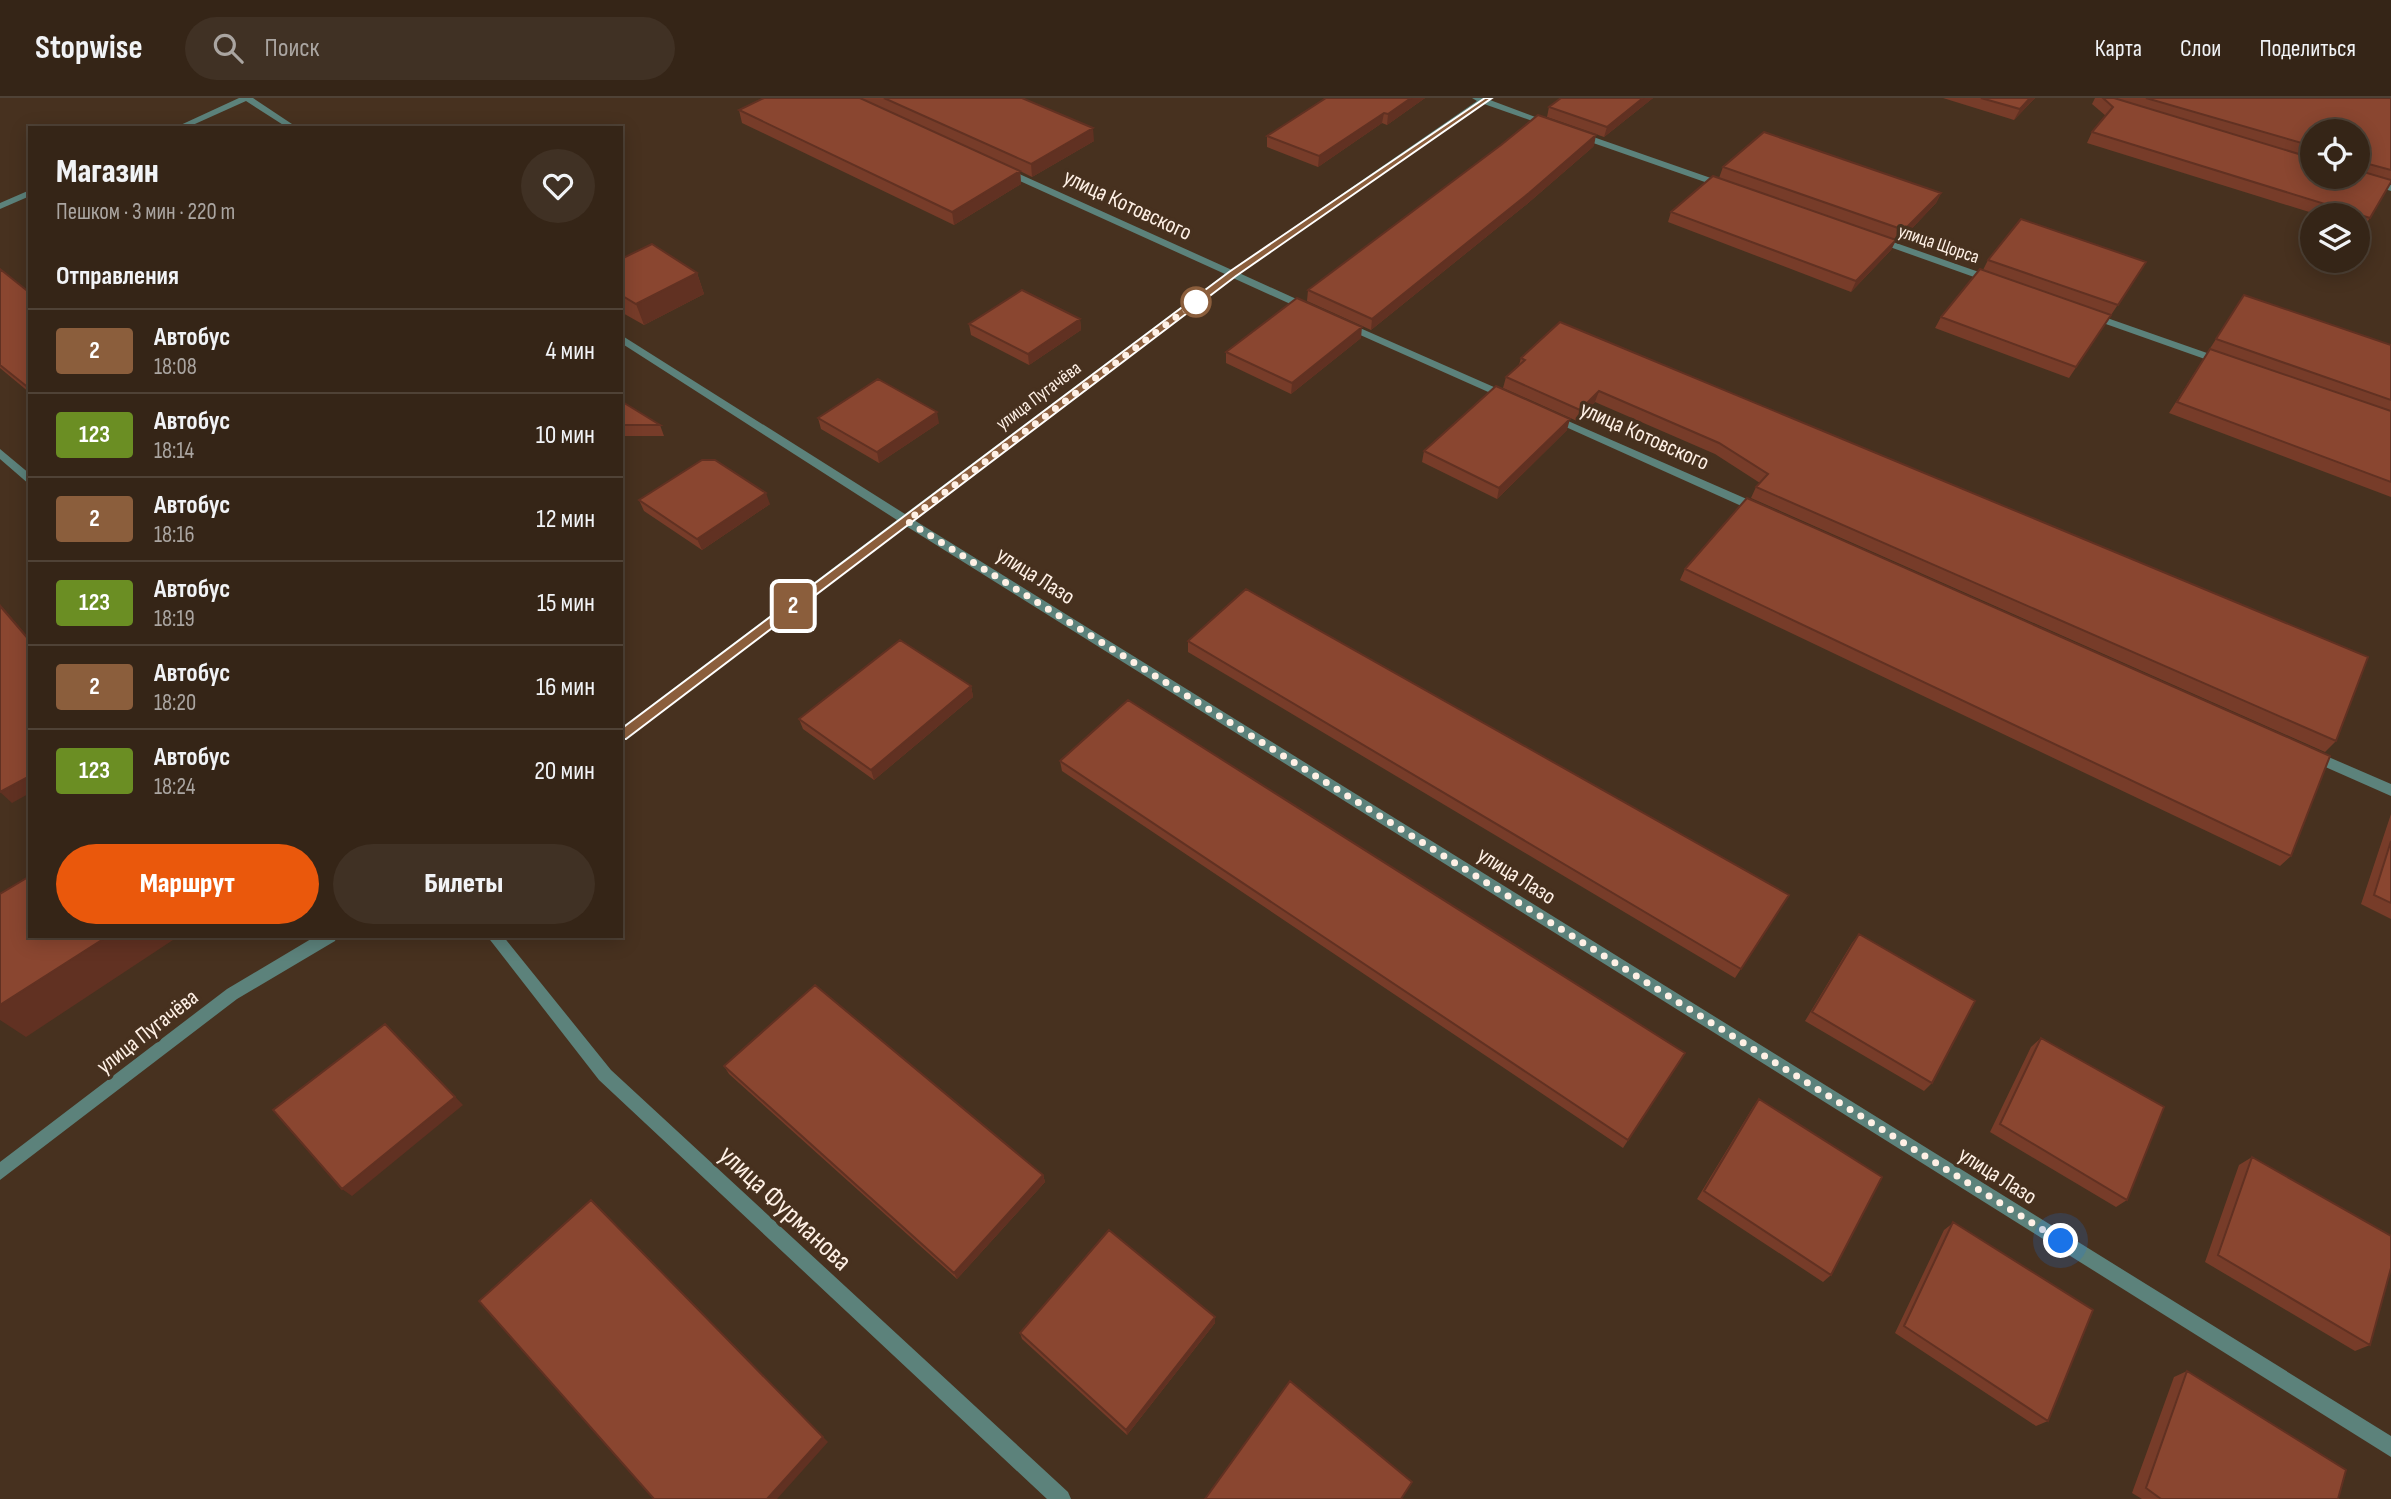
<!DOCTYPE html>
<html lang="ru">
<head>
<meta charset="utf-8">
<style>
	:root { --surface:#352517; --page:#403124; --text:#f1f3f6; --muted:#aaa5a1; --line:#4f4236; --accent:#ea580c }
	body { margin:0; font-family:"Sofia Sans Condensed",sans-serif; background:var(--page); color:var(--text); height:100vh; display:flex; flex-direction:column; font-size:26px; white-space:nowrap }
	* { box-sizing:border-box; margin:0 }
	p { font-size:23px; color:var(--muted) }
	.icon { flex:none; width:38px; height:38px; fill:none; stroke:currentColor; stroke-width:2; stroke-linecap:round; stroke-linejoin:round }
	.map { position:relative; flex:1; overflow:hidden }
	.drawer { position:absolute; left:28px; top:28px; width:595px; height:812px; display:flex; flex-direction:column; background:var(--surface); border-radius:0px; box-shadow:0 4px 18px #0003,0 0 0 2px var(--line) }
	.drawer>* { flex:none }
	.badge { padding:0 14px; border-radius:5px; font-size:24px; line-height:46px }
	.buttons { position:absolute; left:2300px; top:21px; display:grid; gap:14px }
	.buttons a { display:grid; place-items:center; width:70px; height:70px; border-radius:50%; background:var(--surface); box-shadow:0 4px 18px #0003,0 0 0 2px var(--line); font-size:35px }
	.you { position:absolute; width:35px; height:35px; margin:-18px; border:5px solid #fff; border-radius:50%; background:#1a73e8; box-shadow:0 0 0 10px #1a73e833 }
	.map>.badge { position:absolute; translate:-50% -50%; box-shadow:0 0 0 4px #fff }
	h2 { padding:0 28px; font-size:26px; line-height:63px }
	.round { display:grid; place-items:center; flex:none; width:74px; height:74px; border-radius:37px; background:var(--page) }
	.head { display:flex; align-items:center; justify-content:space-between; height:119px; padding:0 28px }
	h1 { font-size:33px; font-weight:800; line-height:52px }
	.cta { display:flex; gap:14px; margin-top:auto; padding:14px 28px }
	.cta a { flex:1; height:80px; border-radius:42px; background:var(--accent); color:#fff; font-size:28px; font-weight:800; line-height:80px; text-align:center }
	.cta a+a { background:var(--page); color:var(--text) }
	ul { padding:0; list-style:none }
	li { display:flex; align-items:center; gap:21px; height:84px; padding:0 28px; border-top:2px solid var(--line) }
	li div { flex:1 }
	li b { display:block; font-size:26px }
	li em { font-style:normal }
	li .badge { min-width:77px; font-weight:700; text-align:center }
	header { display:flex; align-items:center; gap:42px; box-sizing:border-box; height:98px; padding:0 35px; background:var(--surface); border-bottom:2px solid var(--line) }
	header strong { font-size:33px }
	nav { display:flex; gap:38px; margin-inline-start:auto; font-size:24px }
	.search { width:490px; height:63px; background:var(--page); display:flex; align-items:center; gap:18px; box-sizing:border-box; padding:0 24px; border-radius:38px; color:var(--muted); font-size:26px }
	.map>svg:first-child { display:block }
</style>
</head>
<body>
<header>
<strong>Stopwise</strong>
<div class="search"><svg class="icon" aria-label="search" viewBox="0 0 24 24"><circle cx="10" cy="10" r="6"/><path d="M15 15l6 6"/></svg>Поиск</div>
<nav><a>Карта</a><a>Слои</a><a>Поделиться</a></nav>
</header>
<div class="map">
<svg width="2391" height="1401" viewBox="0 0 2391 1401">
	<rect width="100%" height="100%" fill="#47311f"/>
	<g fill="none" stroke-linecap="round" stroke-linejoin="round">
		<!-- minor -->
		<path fill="#5c827b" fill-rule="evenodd" d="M239,0H253L298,30H288L246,3L186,30H174Z
			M1472,0H1491L1490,2L1554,26L1547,28L1484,6L1239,175L1314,209V213H1306L1233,180L914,422L2391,1338V1359L906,428L621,642V630L897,422L621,245V237L905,416L1225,176L1000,74V70H1006L1232,172L1477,3Z
			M1579,34L1728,86L1730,88L1722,90L1576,39L1575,37Z
			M2357,78L2391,87V93L2347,79Z
			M30,92V98L0,111V105Z
			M1876,138L1996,180L1997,182L1988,184L1873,143V139Z
			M2090,214L2227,262L2228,264L2223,267L2219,266L2086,219V215Z
			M1344,223L1512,297L1513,299L1512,301H1504L1340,228V224Z
			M1552,316L1765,409L1767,412L1761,416L1757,415L1548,321L1547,319Z
			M0,351L30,376V387L0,361Z
			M2310,651L2391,686V698L2305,660L2303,656Z
			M316,838H337L335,843L237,901L0,1082V1064L227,891Z
			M487,838H503L611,972L1068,1394L1071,1401H1047L599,982Z"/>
	</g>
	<!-- wall -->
	<path fill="#773c29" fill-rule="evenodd" d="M764,0H1022L1094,43L1032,79L1020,73L1021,86L954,127L742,25L739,12Z
		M1326,0H1425L1387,27L1382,25L1318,69L1267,49V38Z
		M1561,0H1653L1604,39L1547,19L1549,9Z
		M1943,0H2035L2014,22Z
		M2095,0H2391V81L2370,120L2362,131L2357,129V117H2319L2087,45L2092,34L2106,18L2092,6ZM2312,33L2357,79H2312Z
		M1594,48L1527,106L1371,232L1307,203L1308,192Z
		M1723,69L1941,95L1936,105L1900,143L1896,142L1891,152L1851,194L1668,124L1671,114L1719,80Z
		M621,161L697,175L704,196L644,227L621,214Z
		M1988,162L2139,175L2069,280L1935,230L1941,219L1983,172Z
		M0,171L30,195V295L0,270Z
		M2244,197L2391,247V399L2169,315Z
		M1080,221L1081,232L1029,267L971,237L969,226Z
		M1560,224L2336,643L2325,654L1751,400L1756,389L1760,385L1715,356L1595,304L1577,323L1503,290L1506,279L1519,267L1521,260Z
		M1361,240L1291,296L1226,265V254Z
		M621,303L660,327L664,338H621Z
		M818,320L939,325L879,365L821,331Z
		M1567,332L1497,401L1422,364L1424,353Z
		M639,402L770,406L702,452L644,413Z
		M1685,471L2291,758L2280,768L1680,482Z
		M1188,543L1789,797L1735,880L1188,554Z
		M971,588L973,599L874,682L803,631L799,621Z
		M1060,663L1685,955L1623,1050L1062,673Z
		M2391,716V821L2361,806Z
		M1859,836L1932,985L1924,993L1805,923L1852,845Z
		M2041,940L2127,1102L2116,1109L1990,1034L2031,949Z
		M724,968L1043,1077L1045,1084L957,1181L729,976Z
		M1759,1001L1831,1177L1823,1184L1697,1101L1753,1009Z
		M2252,1059L2370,1247L2355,1253L2205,1164L2239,1067Z
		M1953,1125L2048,1323L2036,1328L1895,1235L1944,1132Z
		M1215,1219V1225L1127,1337L1022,1241L1020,1235Z
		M2187,1273L2338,1401H2142L2132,1395L2174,1279Z"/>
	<!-- shaded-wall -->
	<path fill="#613122" d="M1411,0H1425L1387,27L1388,16Z
		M1643,0H1653L1604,39L1607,29Z
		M2030,0H2035L2014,22L2020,11Z
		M1384,15L1382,25L1318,69L1319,58Z
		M1093,30L1094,43L1032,79L1031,66Z
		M1596,37L1594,48L1527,106L1371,232L1372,221Z
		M2365,65L2357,76V66Z
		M1020,73L1021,86L954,127L952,114Z
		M1941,95L1936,105L1900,143L1904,132Z
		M1896,142L1891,152L1851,194L1856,183Z
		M697,175L704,196L644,227L636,206Z
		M1080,221L1081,232L1029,267L1028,256Z
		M1362,229L1361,240L1291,296L1292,285Z
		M1599,293L1595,304L1577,323L1580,312Z
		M937,314L939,325L879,365L877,354Z
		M1570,321L1567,332L1497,401L1499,390Z
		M766,395L770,406L702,452L697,441Z
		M0,506L30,541V543L0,508Z
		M971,588L973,599L874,682L871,672Z
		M30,678V695L12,705L0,694Z
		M108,838H179L26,939L0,922V907Z
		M394,935L463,1007L352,1098L342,1091Z
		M1043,1077L1045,1084L957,1181L954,1175Z
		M591,1102L828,1344L777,1401H767Z
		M1215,1219V1225L1127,1337L1126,1332Z"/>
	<!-- building -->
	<path fill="#8a4630" stroke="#613122" stroke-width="2" d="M764,0H860L1020,73L952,114L739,12Z
		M884,0H1022L1093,30L1031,66Z
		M1326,0H1411L1388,16L1384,15L1319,58L1267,38Z
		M1561,0H1643L1607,29L1549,9Z
		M1981,0H2030L2020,11Z
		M2103,0H2114L2312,60V79H2357V72L2391,82V84L2370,120L2092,34L2113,9Z
		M2146,0H2391V72L2365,65L2357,66V33H2312V48Z
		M1538,17L1596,37L1529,95L1372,221L1308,192L1501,47Z
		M1764,34L1941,95L1904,132L1723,69Z
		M1713,78L1896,142L1856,183L1671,114Z
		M2021,121L2146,164L2118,207L1988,162Z
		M652,146L697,175L636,206L621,197V161Z
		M0,171L30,195V291L0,267Z
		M1980,171L2111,217L2076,269L1941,219Z
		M1022,192L1080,221L1028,256L969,226Z
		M2244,197L2391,247V302L2216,241Z
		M1297,200L1362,229L1292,285L1226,254Z
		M1560,224L2368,559L2336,643L1756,389L1768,376L1719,345L1599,293L1580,312L1506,279L1525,262L1521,260Z
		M2210,251L2391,313V384L2177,304Z
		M878,281L937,314L877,354L818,320Z
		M1496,288L1570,321L1499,390L1424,353Z
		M621,303L660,327H621Z
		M702,362H715L766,395L697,441L639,402Z
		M1747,400L2330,658L2291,758L1685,471Z
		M1246,491L1789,797L1741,871L1188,543Z
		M0,508L30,543V678L0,694Z
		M900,542L971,588L871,672L799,621Z
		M1128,602L1685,955L1628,1042L1060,663Z
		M2391,743V805L2374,797Z
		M30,778V838H108L0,907V796Z
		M1859,836L1975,903L1932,985L1812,914Z
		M815,887L1043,1077L954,1175L724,968Z
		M385,926L455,999L342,1091L273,1012Z
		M2041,940L2164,1009L2127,1102L2000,1026Z
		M1759,1001L1882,1079L1831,1177L1704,1093Z
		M2252,1059L2391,1138V1170L2370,1247L2218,1157Z
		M591,1102L823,1339L767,1401H654L479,1203Z
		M1953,1124L2093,1212L2048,1323L1904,1228Z
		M1109,1132L1215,1219L1126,1332L1020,1235Z
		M2187,1273L2346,1372L2338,1401H2161L2146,1390Z
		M1290,1283L1412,1384L1401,1401H1205Z"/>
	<!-- line -->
	<path fill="#8b5e3c" stroke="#fff" stroke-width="2" d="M1485,0H1492L1236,178L626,641H617V634L1229,174Z"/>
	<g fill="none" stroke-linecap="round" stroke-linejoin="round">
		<!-- walk -->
		<path stroke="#fef0e5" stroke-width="7" stroke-dasharray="0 12.6" d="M1196,204L907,423L2061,1143"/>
	</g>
	<!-- markers -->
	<circle fill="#fff" stroke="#8b5e3c" stroke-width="3.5" cx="1196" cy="204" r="14"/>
	<g text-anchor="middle" stroke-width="7" stroke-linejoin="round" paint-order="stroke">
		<!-- far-street labels -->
		<g font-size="19" fill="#fef0e5" stroke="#47311f">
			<text transform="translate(1939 145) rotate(19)" y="7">улица Щорса</text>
			<text transform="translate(1038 297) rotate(-37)" y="7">улица Пугачёва</text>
		</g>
		<!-- street labels -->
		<g font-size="23" fill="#fef0e5" stroke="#47311f">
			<text transform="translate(1128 106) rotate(25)" y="8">улица Котовского</text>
			<text transform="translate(1645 337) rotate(24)" y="8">улица Котовского</text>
			<text transform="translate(1036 477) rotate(32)" y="8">улица Лазо</text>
			<text transform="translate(1517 777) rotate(32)" y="8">улица Лазо</text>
			<text transform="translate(147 933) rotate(-38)" y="8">улица Пугачёва</text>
			<text transform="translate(1998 1077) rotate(32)" y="8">улица Лазо</text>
		</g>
		<!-- near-street labels -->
		<g font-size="28" fill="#fef0e5" stroke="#47311f">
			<text transform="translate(786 1109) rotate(43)" y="10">улица Фурманова</text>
		</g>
	</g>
</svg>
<div class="buttons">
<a><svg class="icon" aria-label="locate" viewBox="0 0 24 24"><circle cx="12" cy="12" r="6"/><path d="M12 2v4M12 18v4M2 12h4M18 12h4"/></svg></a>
<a><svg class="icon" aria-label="layers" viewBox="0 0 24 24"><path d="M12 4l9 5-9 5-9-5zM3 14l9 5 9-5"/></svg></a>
</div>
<div class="you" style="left:2061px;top:1143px"></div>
<b class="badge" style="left:793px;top:508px;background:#8b5e3c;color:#fff">2</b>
<section class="drawer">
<div class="head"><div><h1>Магазин</h1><p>Пешком · 3 мин · 220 m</p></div><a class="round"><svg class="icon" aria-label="heart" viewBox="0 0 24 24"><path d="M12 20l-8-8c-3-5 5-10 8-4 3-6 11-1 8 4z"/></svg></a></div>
<h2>Отправления</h2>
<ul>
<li><span class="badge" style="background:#8b5e3c;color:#fff">2</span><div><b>Автобус</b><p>18:08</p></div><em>4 мин</em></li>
<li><span class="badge" style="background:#6b8e23;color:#fff">123</span><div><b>Автобус</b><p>18:14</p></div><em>10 мин</em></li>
<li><span class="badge" style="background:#8b5e3c;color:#fff">2</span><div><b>Автобус</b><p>18:16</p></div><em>12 мин</em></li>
<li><span class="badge" style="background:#6b8e23;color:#fff">123</span><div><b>Автобус</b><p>18:19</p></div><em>15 мин</em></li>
<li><span class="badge" style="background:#8b5e3c;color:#fff">2</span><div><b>Автобус</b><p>18:20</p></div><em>16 мин</em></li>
<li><span class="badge" style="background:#6b8e23;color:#fff">123</span><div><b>Автобус</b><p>18:24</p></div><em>20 мин</em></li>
</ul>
<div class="cta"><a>Маршрут</a><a>Билеты</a></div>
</section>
</div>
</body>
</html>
